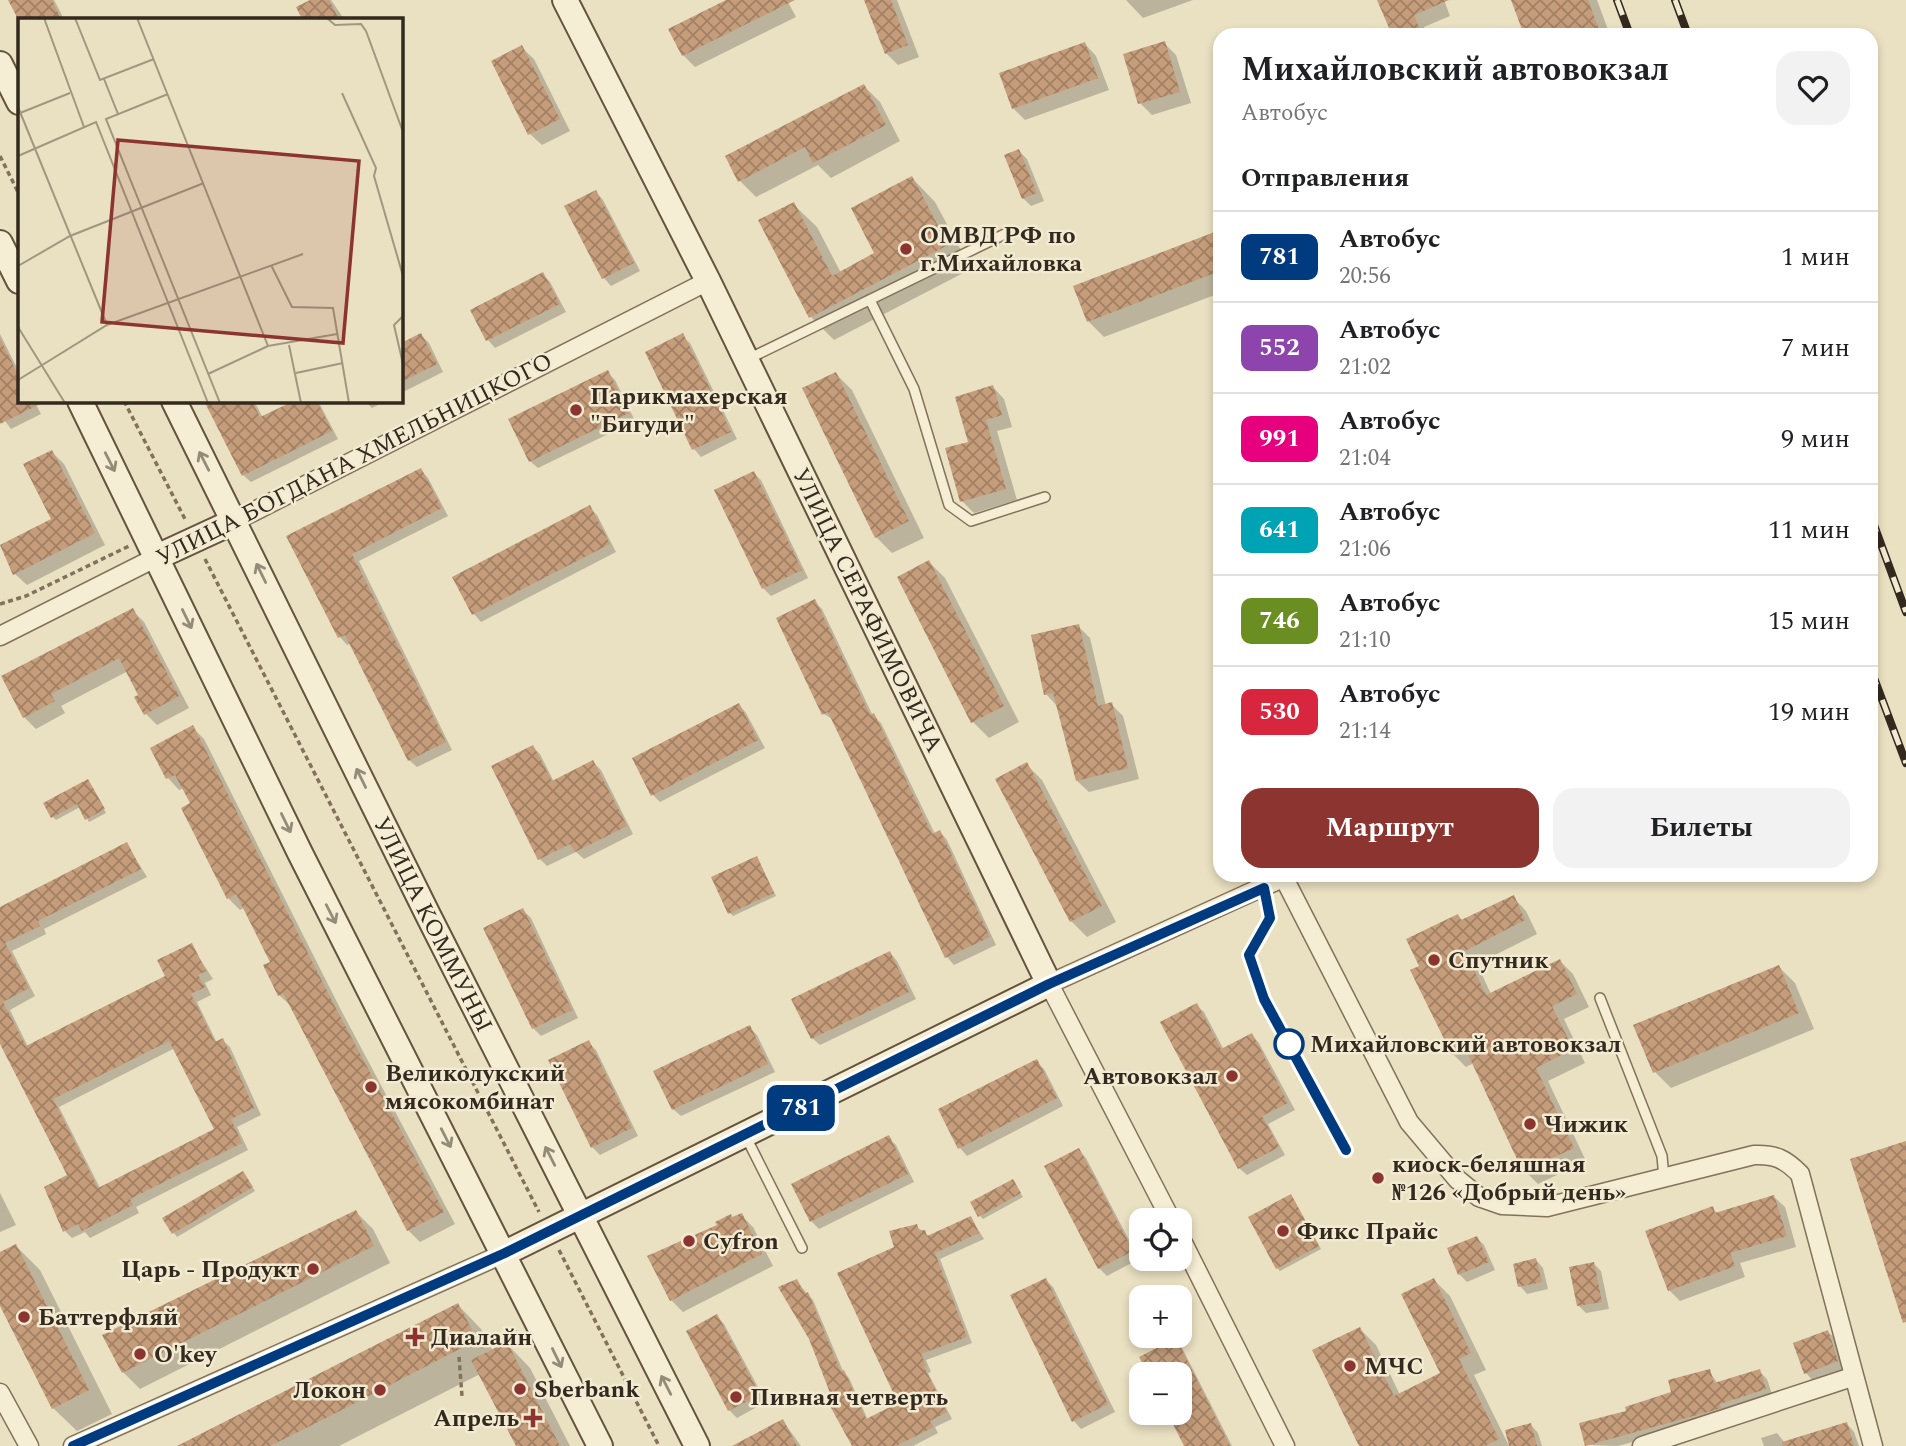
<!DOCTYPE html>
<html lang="ru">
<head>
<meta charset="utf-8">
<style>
	:root { --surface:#fff; --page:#f2f2f2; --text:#202124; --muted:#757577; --line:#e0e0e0; --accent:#8c3430 }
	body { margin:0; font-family:Spectral,serif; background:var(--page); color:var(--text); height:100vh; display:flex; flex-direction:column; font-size:26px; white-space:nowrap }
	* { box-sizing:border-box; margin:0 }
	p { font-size:23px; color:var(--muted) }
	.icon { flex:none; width:38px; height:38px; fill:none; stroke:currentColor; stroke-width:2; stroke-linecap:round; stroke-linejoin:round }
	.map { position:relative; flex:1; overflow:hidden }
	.details { position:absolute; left:1213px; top:28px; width:665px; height:854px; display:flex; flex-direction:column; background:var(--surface); border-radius:21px; box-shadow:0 4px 10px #0003 }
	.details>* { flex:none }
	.badge { padding:0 14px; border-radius:10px; font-size:24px; line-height:46px }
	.controls { position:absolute; left:1129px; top:1208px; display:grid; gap:14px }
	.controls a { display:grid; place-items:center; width:63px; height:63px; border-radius:14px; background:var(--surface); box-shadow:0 4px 10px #0003; font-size:35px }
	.map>.badge { position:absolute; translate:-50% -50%; box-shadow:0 0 0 4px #fff }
	h2 { padding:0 28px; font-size:26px; line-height:63px }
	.round { display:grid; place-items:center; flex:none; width:74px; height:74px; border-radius:21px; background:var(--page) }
	.head { display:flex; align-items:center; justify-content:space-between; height:119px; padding:0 28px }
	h1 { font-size:33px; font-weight:700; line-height:52px }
	.button { display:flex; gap:14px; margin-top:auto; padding:14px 28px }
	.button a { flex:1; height:80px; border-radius:21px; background:var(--accent); color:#fff; font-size:28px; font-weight:700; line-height:80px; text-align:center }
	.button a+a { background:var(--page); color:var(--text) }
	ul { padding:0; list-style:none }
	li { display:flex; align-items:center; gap:21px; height:91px; padding:0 28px; border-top:2px solid var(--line) }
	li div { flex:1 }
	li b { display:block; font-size:26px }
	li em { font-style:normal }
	li .badge { min-width:77px; font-weight:700; text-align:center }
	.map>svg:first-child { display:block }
</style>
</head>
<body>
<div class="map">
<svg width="1906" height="1446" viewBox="0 0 1906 1446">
	<defs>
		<pattern id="building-cross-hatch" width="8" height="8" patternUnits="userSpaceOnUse" patternTransform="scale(1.75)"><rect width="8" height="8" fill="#c59d7b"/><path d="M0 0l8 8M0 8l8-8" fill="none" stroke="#a18064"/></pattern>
	</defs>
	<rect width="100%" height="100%" fill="#eae0c2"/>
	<!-- shadow -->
	<path fill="#0003" fill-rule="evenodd" d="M10,0H54L64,19H20Z
		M314,0H331L344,19H304L299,8Z
		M730,0H787L796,17L695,67L683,55Z
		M866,0H897L919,57L898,65L886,53Z
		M1126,0H1193L1143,18Z
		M1379,0H1444L1450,16L1424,27L1428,35H1394Z
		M1513,0H1597L1610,35H1525Z
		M1164,43L1176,55L1191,103L1152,115L1140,103Z
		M1085,44L1096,56L1109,90L1025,120L1013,108Z
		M522,48L534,59L570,131L542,145L530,134Z
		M864,86L880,102L900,141L831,178L818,165L756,197L740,181Z
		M1019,151L1027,159L1044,201L1031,206L1023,198Z
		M912,178L935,202L971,269L834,340L811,317L793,204L817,227L841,273L877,254Z
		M596,192L603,200L640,271L611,286L604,278L567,207Z
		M1220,232V293L1104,337L1088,321Z
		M543,275L550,282L566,312L495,348L488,340L472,310Z
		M0,334L19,372V401H34L41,414L11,429L0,414Z
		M421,335L429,343L443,372L401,393V345Z
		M682,336L690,343L737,439L701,457L694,449L647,353Z
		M608,373L615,380L635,421L538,468L530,461Z
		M836,374L852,390L924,538L892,553L876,537Z
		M993,387L1004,399L1012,427L997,431L1017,500L974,513L962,501L970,443Z
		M206,401H254L263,418L298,401H318L338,439L251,482L243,475Z
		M365,401H386L372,408Z
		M52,452L64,464L105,545L27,585L15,574L53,520Z
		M421,470L428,478L448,516L359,561L452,750L417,767L409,760L351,643L347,645L340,637L288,537Z
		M753,473L761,480L808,578L771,596L763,588Z
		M589,507L597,515L616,552L481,622L474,614L454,577Z
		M929,562L945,578L1019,722L989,738L973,722Z
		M815,602L822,609L873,716L881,723L935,834L940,832L947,840L996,945L954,965L947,957L834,720L824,714Z
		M132,610L144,622L189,708L157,725L145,713L140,695L128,671L61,706L65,713L36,729L24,717Z
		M1078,626L1090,638L1106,706L1111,704L1123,716L1139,779L1089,792L1077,781L1058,707L1046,694Z
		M739,705L746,713L765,748L660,802L652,794Z
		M193,728L204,739L342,1012L455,1224L420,1242L408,1230L291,1006L279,995L273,963L245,907L240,910L228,898L184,788L179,790L168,778L152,749Z
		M533,747L540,754L554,782L593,762L601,770L633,834L584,859L576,852L547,866L540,859Z
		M1026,764L1042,780L1116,922L1087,937L1071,921Z
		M88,781L106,813L89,822L80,807L56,820L52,816Z
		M127,845L147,877L44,929L46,934L12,951L35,996L10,1010L28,1047L167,977L191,945L213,979L205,983L211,995L197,1002L217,1043L222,1040L230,1047L261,1115L237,1127L248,1150L136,1207L139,1213L90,1238L85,1232L72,1238L65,1231L69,1176L0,1040V908ZM175,1048L216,1129L100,1188L59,1107Z
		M757,858L776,896L733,916L730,913Z
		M1513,897L1526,911L1537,934L1477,964L1491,994L1560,961L1573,974L1589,1007L1564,1019L1585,1063L1548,1081L1586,1161L1538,1184L1525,1171L1474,1063L1466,1067L1453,1054L1422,966L1458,916L1463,921Z
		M523,910L531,918L578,1018L541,1036L533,1028Z
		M890,953L897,961L916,999L820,1045L812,1038Z
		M1779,967L1795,983L1814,1029L1671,1088L1655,1072Z
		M1196,1005L1204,1012L1224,1050L1252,1035L1259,1043L1295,1110L1268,1124L1285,1155L1247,1175L1239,1168Z
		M749,1027L757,1035L775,1072L681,1116L673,1109Z
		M588,1042L596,1050L638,1136L600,1155L592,1147Z
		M1036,1061L1044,1069L1063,1106L967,1156L960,1148Z
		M888,1138L896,1145L914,1182L819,1229L811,1221Z
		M1079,1150L1086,1158L1139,1259L1107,1276L1099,1268Z
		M246,1176L255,1191L177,1237L174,1233L165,1218Z
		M1013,1181L1023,1197L983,1219L980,1216Z
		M0,1193L16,1225L0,1232Z
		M1774,1197L1785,1207L1796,1247L1740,1263L1745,1277L1680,1301L1669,1290L1712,1208L1718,1214Z
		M1294,1200L1321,1249L1280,1271L1277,1268Z
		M356,1212L373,1229L390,1263L140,1389L123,1372Z
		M741,1215L753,1227L773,1266L683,1312L671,1300Z
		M971,1218L984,1239L940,1259L972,1343L926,1360L931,1372L928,1373L952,1419L935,1427L938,1433L913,1446H855L837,1404L796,1281L813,1300L843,1371L849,1378L868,1420L900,1404L897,1247L916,1226L930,1237Z
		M1477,1238L1484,1245L1495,1270L1467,1282L1459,1274Z
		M16,1246L40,1270L112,1414L77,1431L53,1408L0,1302V1254Z
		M1536,1260L1543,1268L1548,1289L1527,1294L1520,1286Z
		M1594,1264L1601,1271L1609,1309L1586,1313L1579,1306Z
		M1046,1280L1053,1287L1115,1412L1081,1429L1074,1421Z
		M1434,1280L1450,1296L1486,1370L1474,1375L1509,1446H1361L1360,1329L1376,1345L1400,1395L1442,1374Z
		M458,1305L481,1329L493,1351L507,1344L530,1368L570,1446H517L480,1374L339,1446H181Z
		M717,1316L724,1324L766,1402L737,1418L729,1410Z
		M1828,1332L1836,1339L1845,1369L1813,1381L1806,1373Z
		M1175,1340L1181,1346L1232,1446H1186L1180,1412Z
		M1709,1371L1718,1384L1759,1371L1767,1379L1773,1397L1727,1416L1618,1446L1586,1445L1629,1412L1673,1394Z
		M783,1421L801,1446H746Z
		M1847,1424L1854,1432L1859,1446H1764L1761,1438L1777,1433L1785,1443Z
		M1531,1425L1538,1433L1542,1446H1511Z"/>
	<!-- building -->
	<path fill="url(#building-cross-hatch)" fill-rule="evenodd" d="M8,0H52L61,19H18Z
		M310,0H329L339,19H302L296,7Z
		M726,0H795L682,56L668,29Z
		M864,0H891L908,45L885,54Z
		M1377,0H1449L1414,15L1422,35H1392Z
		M1511,0H1588L1601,35H1524Z
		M1165,41L1180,92L1138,104L1123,54Z
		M1085,42L1098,78L1012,109L999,73Z
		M522,45L560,119L528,135L491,61Z
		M864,84L886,125L813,163L805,147L738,182L725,156Z
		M1019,149L1037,193L1022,199L1004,155Z
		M912,176L948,245L809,318L758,220L794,202L832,276L874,253L851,208Z
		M596,190L634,263L602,279L564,206Z
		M1220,230V271L1087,322L1073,286Z
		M543,272L560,304L486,341L470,310Z
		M421,333L437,364L401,382V343Z
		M683,333L731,432L692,450L645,352Z
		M0,338L19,377V401H46L0,424Z
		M608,370L629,413L529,462L508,419Z
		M836,372L909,521L875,538L802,388Z
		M993,385L1002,415L986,420L1006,489L960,502L945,448L968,442L955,397Z
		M204,401H252L260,417L294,401H317L332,431L242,476Z
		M52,450L95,533L13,575L0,545L51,519L23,464Z
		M421,468L442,508L352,554L446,742L408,761L345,635L338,638L286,536Z
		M754,471L802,570L762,589L714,490Z
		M590,505L610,544L472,615L452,577Z
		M929,560L1004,706L971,723L897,577Z
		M815,599L870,715L874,713L932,834L940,830L990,937L945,958L828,712L822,715L776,618Z
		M133,608L179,696L144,715L134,697L138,695L119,658L51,694L55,701L23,718L1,676Z
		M1079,624L1098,706L1112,702L1128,768L1076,781L1053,693L1044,695L1031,635Z
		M739,703L758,740L651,796L632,758Z
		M193,725L331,999L444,1212L407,1231L283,993L278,996L263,965L270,962L236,894L227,899L181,808L190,803L175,775L166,779L150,748Z
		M533,745L552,781L593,760L627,826L575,852L570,844L538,860L491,766Z
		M1027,762L1102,906L1070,922L995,779Z
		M88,779L105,809L85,820L77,804L51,818L43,803Z
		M127,842L141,869L38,921L40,926L5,943L29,988L3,1002L26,1046L165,976L157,960L192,943L206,971L198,975L205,987L191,994L215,1042L223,1038L254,1108L231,1119L242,1143L130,1199L133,1205L82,1231L78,1224L63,1232L44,1187L67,1175L0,1044V907ZM169,1041L214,1129L98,1188L53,1099Z
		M757,856L774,893L728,914L711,877Z
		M1514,895L1525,920L1465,951L1486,995L1560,959L1577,994L1552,1006L1573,1049L1536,1068L1574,1148L1523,1172L1465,1048L1452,1055L1410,970L1419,966L1406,939L1458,914L1461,920Z
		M523,908L572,1010L532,1029L483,928Z
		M890,951L909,992L811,1039L791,999Z
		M1779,965L1799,1013L1653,1073L1633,1025Z
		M1197,1003L1221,1049L1252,1033L1288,1103L1262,1116L1279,1147L1238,1169L1160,1022Z
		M750,1025L768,1064L672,1110L653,1071Z
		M589,1040L632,1128L591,1148L548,1060Z
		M1037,1059L1057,1098L958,1149L938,1109Z
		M889,1135L908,1174L810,1222L791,1184Z
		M1906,1141V1322L1903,1323L1850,1159Z
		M1079,1148L1133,1251L1098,1269L1044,1166Z
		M243,1171L253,1187L172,1234L162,1218Z
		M1013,1179L1021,1193L978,1217L970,1202Z
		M1291,1194L1319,1246L1276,1269L1248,1217Z
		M1774,1195L1787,1236L1730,1253L1735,1266L1668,1291L1645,1231L1713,1206L1715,1213Z
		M356,1210L374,1246L122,1373L102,1335Z
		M742,1213L762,1254L670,1301L647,1256L717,1225L715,1222L731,1214L732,1217Z
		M971,1216L979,1233L935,1253L967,1337L921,1354L926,1365L924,1367L947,1412L930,1421L934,1427L896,1446H852L830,1406L834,1403L809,1339L778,1287L797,1279L805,1294L808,1292L841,1372L844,1370L866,1419L898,1403L837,1273L894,1247L889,1231L917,1224L919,1231L925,1230L927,1236Z
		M1477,1236L1489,1262L1458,1275L1447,1248Z
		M16,1244L89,1390L52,1409L0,1306V1252Z
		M1536,1258L1542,1282L1518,1287L1513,1264Z
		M1594,1262L1602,1302L1577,1306L1569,1267Z
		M1046,1278L1108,1404L1072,1422L1010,1295Z
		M1434,1278L1471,1353L1459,1359L1499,1439L1485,1446H1359L1312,1350L1360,1327L1394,1396L1440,1373L1401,1294Z
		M458,1303L477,1340L326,1418L270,1446H177Z
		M717,1314L760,1395L728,1411L686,1331Z
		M1828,1330L1838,1361L1804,1374L1793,1343Z
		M1176,1338L1230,1446H1184L1167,1412H1180V1374H1148L1139,1357Z
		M507,1342L560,1446H516L471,1360Z
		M1710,1369L1714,1383L1760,1369L1766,1389L1720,1404L1721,1408L1715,1410L1585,1446L1579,1423L1626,1411L1625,1407L1671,1392L1668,1380Z
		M783,1419L797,1446H732Z
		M1847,1422L1854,1446H1783L1782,1442Z
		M1531,1423L1537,1446H1509L1505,1430Z"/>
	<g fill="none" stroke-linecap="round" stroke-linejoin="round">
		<defs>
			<path id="lane" d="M870,300L914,389L949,505L971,521L1045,497
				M748,359L1011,231
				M1264,888L1270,918L1249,955L1264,999L1346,1150
				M1600,998L1662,1156L1664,1178
				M746,1137L802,1248"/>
			<path id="street" d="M235,521L708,281
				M0,636L157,557
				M1284,878L1409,1122L1457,1179L1479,1197L1502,1205L1547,1207L1754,1155C1775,1154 1785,1159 1800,1174L1873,1446
				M1171,1220L1049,984L1289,875
				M1180,1237L1285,1446
				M0,1393L29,1446
				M73,1446L505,1253
				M1642,1446L1852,1377"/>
			<g id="secondary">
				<path d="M0,64L19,102"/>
				<path d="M0,243L19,281"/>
				<path d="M80,401L300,853L600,1446"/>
				<path id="s1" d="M174,401L428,915L697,1446"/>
				<path d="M157,557L235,521"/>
				<path d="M505,1253L1049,984L708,281L565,0"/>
			</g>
		</defs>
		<!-- lane casing -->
		<use href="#lane" stroke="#82725b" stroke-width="12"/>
		<!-- street casing -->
		<use href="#street" stroke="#82725b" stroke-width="21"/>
		<!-- secondary casing -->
		<use href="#secondary" stroke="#64533e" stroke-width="28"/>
		<!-- path -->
		<path stroke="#82725b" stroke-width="3.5" stroke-dasharray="5 3.5" stroke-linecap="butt" d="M0,156L19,194
			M124,401L186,521
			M205,559L539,1212
			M0,604L26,596L129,546
			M559,1250L659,1446
			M481,1347L517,1329
			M459,1357L462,1396"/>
		<!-- lane -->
		<use href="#lane" stroke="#f5edd4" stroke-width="9"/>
		<!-- street -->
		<use href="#street" stroke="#f5edd4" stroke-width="18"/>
		<!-- secondary -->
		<use href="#secondary" stroke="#f5edd4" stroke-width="24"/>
		<defs>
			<path id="rail" d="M1617,0L1630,35
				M1675,0L1688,35
				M1871,517L1906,612
				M1871,670L1906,763"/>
		</defs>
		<!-- rail casing -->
		<use href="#rail" stroke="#33291e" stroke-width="8"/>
		<!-- rail -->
		<use href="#rail" stroke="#f2ead1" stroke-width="5" stroke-dasharray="16" stroke-linecap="butt"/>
	</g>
	<!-- one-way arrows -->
	<defs><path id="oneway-shaft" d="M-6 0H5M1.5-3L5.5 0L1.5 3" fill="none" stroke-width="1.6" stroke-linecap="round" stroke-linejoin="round" transform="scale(1.75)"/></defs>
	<g stroke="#948b79">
		<use href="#oneway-shaft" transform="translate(204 461) rotate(-117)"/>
		<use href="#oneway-shaft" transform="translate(110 462) rotate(63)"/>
		<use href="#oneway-shaft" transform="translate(261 573) rotate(-116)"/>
		<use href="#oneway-shaft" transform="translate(187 619) rotate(64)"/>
		<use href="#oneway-shaft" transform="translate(361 778) rotate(-116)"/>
		<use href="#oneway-shaft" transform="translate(286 823) rotate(64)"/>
		<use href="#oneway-shaft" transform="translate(331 914) rotate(63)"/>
		<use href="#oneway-shaft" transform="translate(446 1138) rotate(63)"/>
		<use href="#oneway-shaft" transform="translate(550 1156) rotate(-117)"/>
		<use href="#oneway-shaft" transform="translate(557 1358) rotate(64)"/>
		<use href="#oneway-shaft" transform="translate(666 1385) rotate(-117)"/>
	</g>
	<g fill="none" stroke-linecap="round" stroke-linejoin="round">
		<defs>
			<path id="line" d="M73,1446L505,1253L1049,984L1264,888L1270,918L1249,955L1264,999L1346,1150"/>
		</defs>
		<!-- line casing -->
		<use href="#line" stroke="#fff" stroke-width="16"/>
		<!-- line -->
		<use href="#line" stroke="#003b80" stroke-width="10"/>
	</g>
	<!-- markers -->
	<g fill="#8c3430" stroke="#f2ead1" stroke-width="2.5">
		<circle cx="906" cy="249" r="7"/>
		<circle cx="576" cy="410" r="7"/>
		<circle cx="1434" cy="960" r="7"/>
		<circle cx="1232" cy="1076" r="7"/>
		<circle cx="371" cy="1087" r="7"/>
		<circle cx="1530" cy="1124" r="7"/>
		<circle cx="1378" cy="1178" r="7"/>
		<circle cx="1283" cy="1231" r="7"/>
		<circle cx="689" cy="1241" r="7"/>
		<circle cx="313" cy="1269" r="7"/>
		<circle cx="24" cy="1317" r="7"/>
		<path d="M411.5 1326.5h7v7h7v7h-7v7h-7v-7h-7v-7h7z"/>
		<circle cx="140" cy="1354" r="7"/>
		<circle cx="1350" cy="1366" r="7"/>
		<circle cx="520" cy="1389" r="7"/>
		<circle cx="380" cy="1390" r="7"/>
		<circle cx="736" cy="1397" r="7"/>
		<path d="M529.5 1407.5h7v7h7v7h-7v7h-7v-7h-7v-7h7z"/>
	</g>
	<circle fill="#fff" stroke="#003b80" stroke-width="3.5" cx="1289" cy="1044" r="14"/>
	<g text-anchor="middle" stroke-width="5" stroke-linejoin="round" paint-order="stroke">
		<!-- poi labels -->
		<g font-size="24" font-weight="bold" fill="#33291e" stroke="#f2ead1" text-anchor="start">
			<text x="920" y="243">ОМВД РФ по<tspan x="920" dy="28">г.Михайловка</tspan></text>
			<text x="590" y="404">Парикмахерская<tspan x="590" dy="28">"Бигуди"</tspan></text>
			<text x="1448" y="968">Спутник</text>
			<text x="385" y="1081">Великолукский<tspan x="385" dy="28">мясокомбинат</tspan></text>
			<text x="1218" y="1084" text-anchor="end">Автовокзал</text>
			<text x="1544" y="1132">Чижик</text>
			<text x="1392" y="1172">киоск-беляшная<tspan x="1392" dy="28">№126 «Добрый день»</tspan></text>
			<text x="1297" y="1239">Фикс Прайс</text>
			<text x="703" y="1249">Cyfron</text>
			<text x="299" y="1277" text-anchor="end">Царь - Продукт</text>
			<text x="38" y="1325">Баттерфляй</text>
			<text x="431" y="1345">Диалайн</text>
			<text x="154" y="1362">O'key</text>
			<text x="1364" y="1374">МЧС</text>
			<text x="534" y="1397">Sberbank</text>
			<text x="366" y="1398" text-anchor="end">Локон</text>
			<text x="750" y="1405">Пивная четверть</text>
			<text x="519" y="1426" text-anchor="end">Апрель</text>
		</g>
		<!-- street labels -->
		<g font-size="24" fill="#33291e" stroke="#f2ead1">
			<text transform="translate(354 459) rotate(-27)" y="8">УЛИЦА БОГДАНА ХМЕЛЬНИЦКОГО</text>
			<text transform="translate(868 610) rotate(64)" y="8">УЛИЦА СЕРАФИМОВИЧА</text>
			<text dy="8" stroke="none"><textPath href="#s1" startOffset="584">УЛИЦА КОММУНЫ</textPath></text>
		</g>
		<!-- stop labels -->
		<g font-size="24" font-weight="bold" fill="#33291e" stroke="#f2ead1" text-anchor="start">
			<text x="1310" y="1052">Михайловский автовокзал</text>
		</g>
	</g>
	<!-- overview -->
	<g transform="translate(18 18)">
		<rect width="385" height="385" fill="#eae0c2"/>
		<path fill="none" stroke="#a19780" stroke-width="2" d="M26,0L66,109M57,0L82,62L136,41M119,0L250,328M309,0L317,7L343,6L348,13L385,114M86,61L100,96M324,75L358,150L356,158L385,258M150,76L88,101L202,385M0,89L89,307M2,95L52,75M0,138L78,104L190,385M253,247L274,289L315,290L331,385M0,248L52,218L186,165M385,298L376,307L385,346M0,309L47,385M271,327L283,385M250,328L319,316M278,355L325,345M190,356L250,328M0,362L89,307L285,236"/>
		<path fill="#8c3430" fill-opacity="0.15" stroke="#8c3430" stroke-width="3.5" d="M100,122L341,143L325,325L84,304Z"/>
		<rect width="385" height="385" fill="none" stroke="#33291e" stroke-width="3.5"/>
	</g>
</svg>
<div class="controls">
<a><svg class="icon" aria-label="locate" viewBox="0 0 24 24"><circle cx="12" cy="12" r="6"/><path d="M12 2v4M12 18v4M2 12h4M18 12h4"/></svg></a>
<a>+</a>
<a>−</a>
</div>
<b class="badge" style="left:801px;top:1108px;background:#003b80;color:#fff">781</b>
<section class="details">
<div class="head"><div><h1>Михайловский автовокзал</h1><p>Автобус</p></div><a class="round"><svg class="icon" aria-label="heart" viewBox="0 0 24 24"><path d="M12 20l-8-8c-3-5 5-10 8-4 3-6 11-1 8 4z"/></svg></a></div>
<h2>Отправления</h2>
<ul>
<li><span class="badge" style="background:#003b80;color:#fff">781</span><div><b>Автобус</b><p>20:56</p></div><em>1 мин</em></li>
<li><span class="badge" style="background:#8e44ad;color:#fff">552</span><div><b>Автобус</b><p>21:02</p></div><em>7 мин</em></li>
<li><span class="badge" style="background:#e6007e;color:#fff">991</span><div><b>Автобус</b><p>21:04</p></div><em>9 мин</em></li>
<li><span class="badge" style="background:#00a3b4;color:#fff">641</span><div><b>Автобус</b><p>21:06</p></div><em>11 мин</em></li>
<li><span class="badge" style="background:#6b8e23;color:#fff">746</span><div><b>Автобус</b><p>21:10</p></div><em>15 мин</em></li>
<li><span class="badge" style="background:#d7263d;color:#fff">530</span><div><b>Автобус</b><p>21:14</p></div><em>19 мин</em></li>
</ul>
<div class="button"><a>Маршрут</a><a>Билеты</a></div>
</section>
</div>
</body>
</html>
